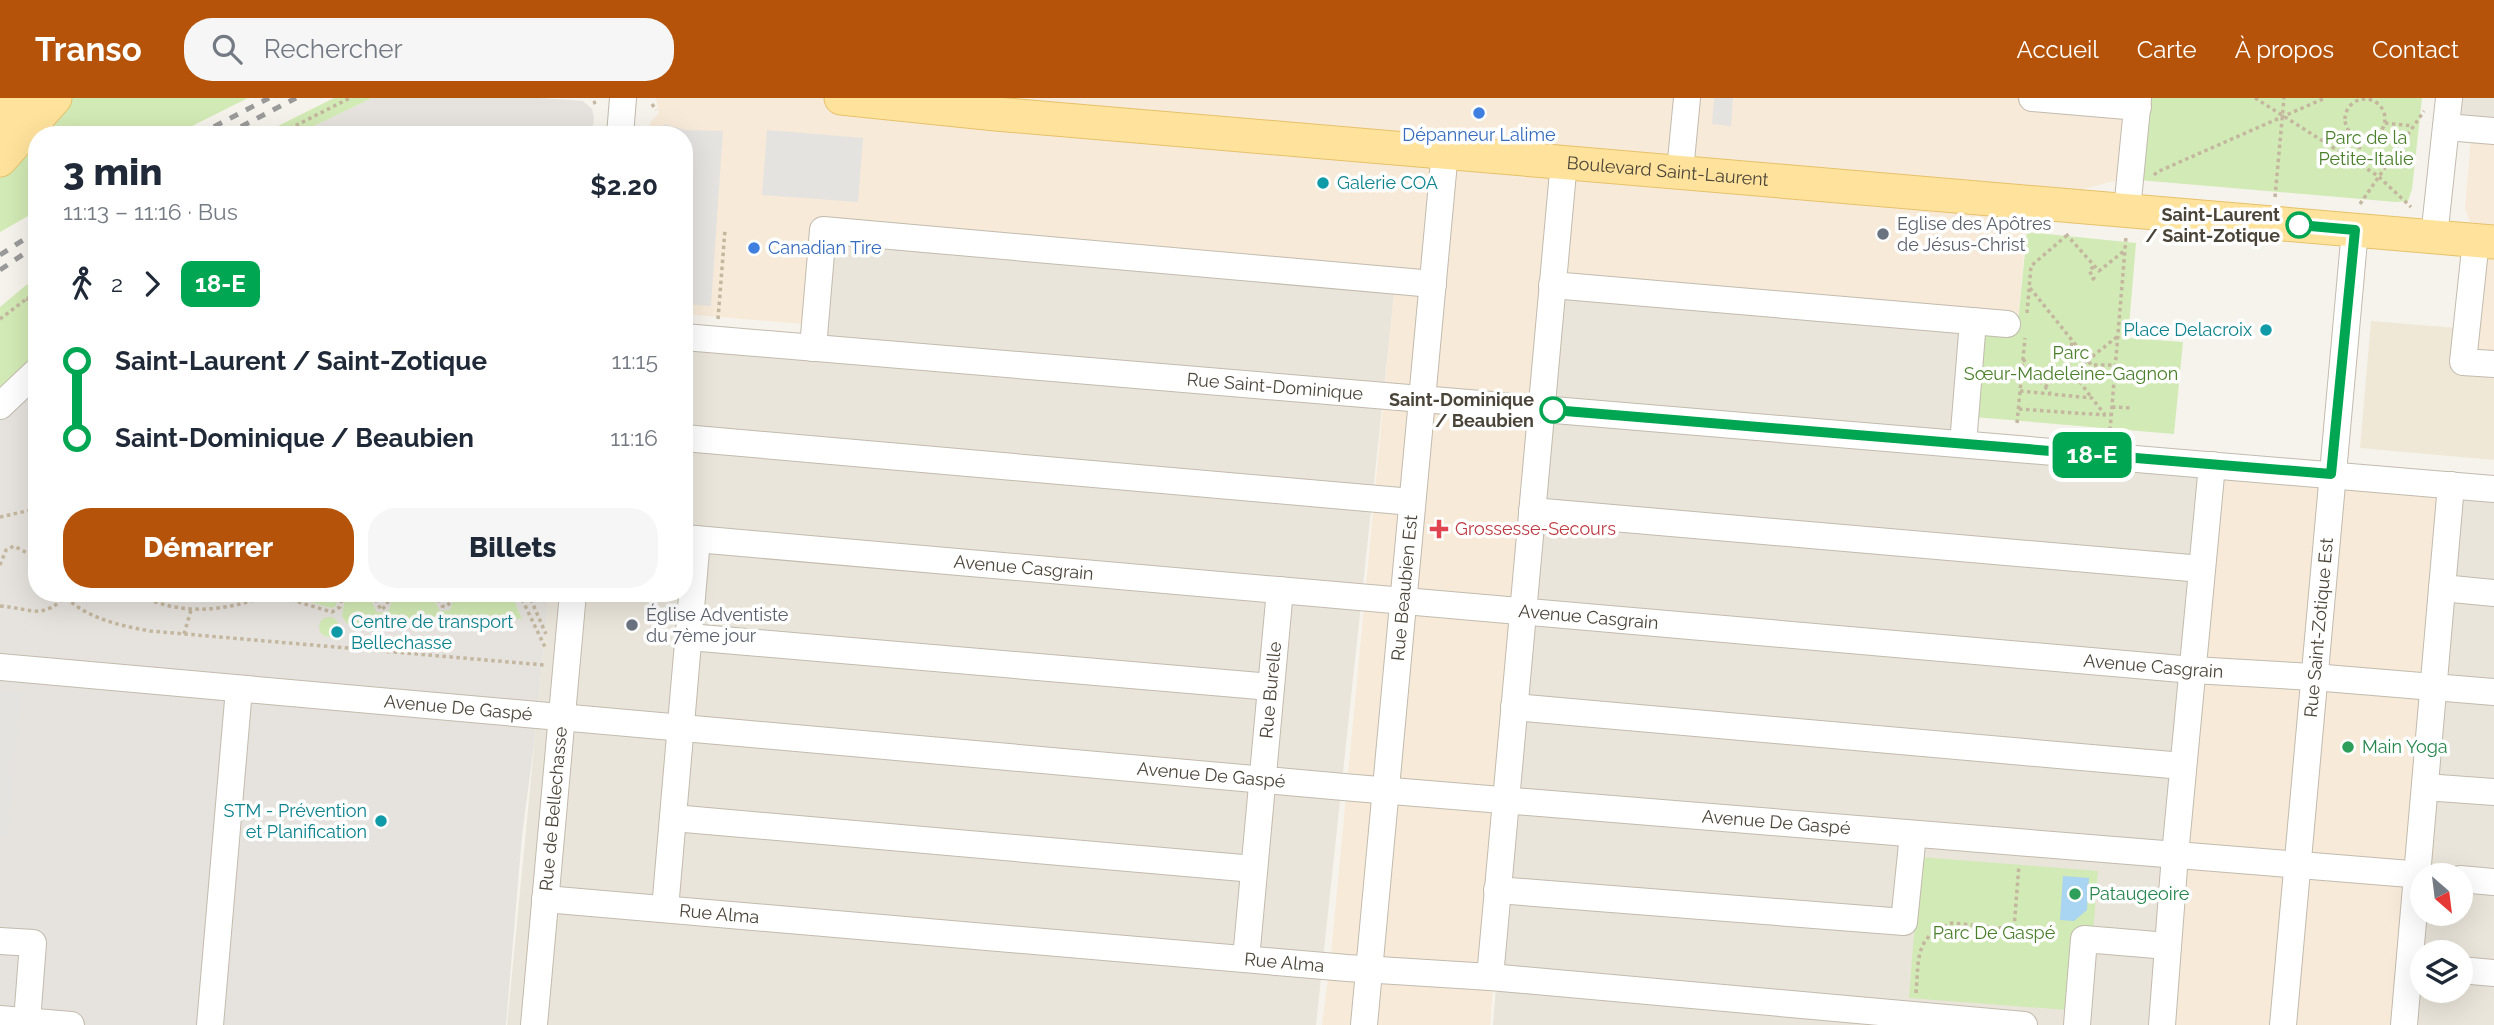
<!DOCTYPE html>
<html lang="fr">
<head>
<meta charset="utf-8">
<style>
	:root { --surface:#fff; --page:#f6f6f7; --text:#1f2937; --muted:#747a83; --accent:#b45309 }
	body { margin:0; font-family:Raleway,sans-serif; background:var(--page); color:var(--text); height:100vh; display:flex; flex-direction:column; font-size:26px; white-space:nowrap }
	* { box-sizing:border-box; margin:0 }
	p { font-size:23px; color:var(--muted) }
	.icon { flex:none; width:38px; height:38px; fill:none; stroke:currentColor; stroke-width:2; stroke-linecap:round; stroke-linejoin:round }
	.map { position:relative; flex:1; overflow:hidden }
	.side { position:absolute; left:28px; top:28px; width:665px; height:476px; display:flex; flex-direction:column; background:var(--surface); border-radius:28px; box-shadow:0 7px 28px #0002 }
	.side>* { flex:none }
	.badge { padding:0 14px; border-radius:10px; font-size:24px; line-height:46px }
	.needle { width:46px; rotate:152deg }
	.buttons { position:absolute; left:2410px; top:765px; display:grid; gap:14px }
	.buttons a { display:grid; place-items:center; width:63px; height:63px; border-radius:50%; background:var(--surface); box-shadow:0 7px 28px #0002; font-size:35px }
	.map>.badge { position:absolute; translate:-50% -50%; box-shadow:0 0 0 4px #fff }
	.legs { display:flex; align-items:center; gap:10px; height:77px; padding:0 35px; font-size:23px }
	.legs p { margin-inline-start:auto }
	.summary { display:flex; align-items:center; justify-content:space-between; height:119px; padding:0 35px }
	h1 { font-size:38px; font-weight:800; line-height:52px }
	.primary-button { display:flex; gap:14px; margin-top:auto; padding:14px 35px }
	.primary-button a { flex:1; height:80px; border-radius:28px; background:var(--accent); color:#fff; font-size:28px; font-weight:800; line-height:80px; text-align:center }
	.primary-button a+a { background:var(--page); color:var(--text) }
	ul { padding:0 35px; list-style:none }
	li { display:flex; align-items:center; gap:24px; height:77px; font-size:26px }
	li i { display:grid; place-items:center; width:10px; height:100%; margin:0 9px; background:currentColor }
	li i::after { content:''; width:18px; height:18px; margin:-9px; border:5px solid; border-radius:50%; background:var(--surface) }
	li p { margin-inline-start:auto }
	li:first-child i { background:linear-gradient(#0000 50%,currentColor 0) }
	li:last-child i { background:linear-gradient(currentColor 50%,#0000 0) }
	header { display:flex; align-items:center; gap:42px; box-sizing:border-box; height:98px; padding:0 35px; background:var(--accent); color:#fff }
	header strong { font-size:33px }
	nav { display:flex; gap:38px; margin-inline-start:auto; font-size:24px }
	.search { width:490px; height:63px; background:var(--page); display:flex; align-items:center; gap:18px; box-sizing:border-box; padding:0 24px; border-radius:28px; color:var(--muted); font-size:26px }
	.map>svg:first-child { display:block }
</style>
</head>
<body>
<header>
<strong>Transo</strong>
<div class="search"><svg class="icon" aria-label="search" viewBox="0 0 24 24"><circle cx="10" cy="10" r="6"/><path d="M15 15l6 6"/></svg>Rechercher</div>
<nav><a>Accueil</a><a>Carte</a><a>À propos</a><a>Contact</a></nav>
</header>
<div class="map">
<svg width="2494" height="927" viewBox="0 0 2494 927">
	<rect width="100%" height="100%" fill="#f6f3ec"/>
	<!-- residential -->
	<path fill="#eae5da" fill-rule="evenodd" d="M2449,0H2494V33L2446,29Z
		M823,132L1395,188L1316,927H507L549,495H684V250L814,263Z
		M1558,191L1982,232L1972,345L2217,367L2163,927H1493L1519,607Z
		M2451,387L2494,391V927H2404ZM2422,777H2460V816H2422ZM2422,854H2460V892H2422Z"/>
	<!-- commercial -->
	<path fill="#f7ead8" d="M656,0H2031L2138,9L2121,81L2036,104L2026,133L2017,235L1552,188L1490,927H1322L1331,856L1395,183L823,132L815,227L684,216V37H646L652,22L659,15Z
		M2494,37V266L2463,264L2476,142L2465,110L2471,40Z
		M2212,367L2451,387L2404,927H2163Z"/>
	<!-- industrial -->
	<path fill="#e6e2dd" d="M372,0H540L583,3L592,11L594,19L592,37H295Z
		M37,273V495H549L535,639L522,738L506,927H0V302Z"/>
	<!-- education -->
	<path fill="#efe8d6" d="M2371,223L2457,230L2494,274V362L2360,350Z"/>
	<!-- green -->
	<path fill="#d2eab5" d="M0,0H248L174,37H37V113L0,134Z
		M334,0H372L295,37H260Z
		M2146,0H2422L2412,91L2408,103L2396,104L2138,82Z
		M2027,134L2136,145L2128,240L2183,244L2174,336L1974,319L1982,232L2017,234Z
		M37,178V256L0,289V209Z
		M308,495H339L336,508L332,510L302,502Z
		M346,495H368L376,513L379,515L389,512L394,495H431L440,513L450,512L456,495H511L522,521L372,520L371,527L347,526L342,518Z
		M319 529a10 10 0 1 1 20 0a10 10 0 1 1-20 0Z
		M1920,759L2098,773L2093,836L2068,912L1909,900Z"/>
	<!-- parking -->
	<path fill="#e5e3e0" d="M1714,0H1733L1731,28L1712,26Z
		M664,26L686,32L723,33L711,208L684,206V37H659Z
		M767,32L863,40L858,104L762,97Z
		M0,593L21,595L8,739H0Z"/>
	<!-- water -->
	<path fill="#a9d4f2" d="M2063,778L2089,780L2087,812L2074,823L2060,822Z"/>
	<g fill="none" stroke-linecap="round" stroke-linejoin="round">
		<defs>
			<g id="minor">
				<path d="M2032,0L2138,9"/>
				<path d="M2446,29L2494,33"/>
				<path d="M620,37L623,0"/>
				<path d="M1680,73L1687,0"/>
				<path d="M2127,112L2138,0"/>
				<path d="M2434,139L2449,0"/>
				<path d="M2476,142L2463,264L2494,266"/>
				<path d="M1552,187L2007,226"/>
				<path id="s1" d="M684,239L2494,391"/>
				<path d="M813,250L823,132L1433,186"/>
				<path d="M0,308L37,273"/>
				<path d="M684,340L1412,404"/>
				<path d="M1963,346L1973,223"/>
				<path d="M1532,413L2202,471"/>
				<path id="s2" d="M684,440L2193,572L2313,579L2494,594"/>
				<path d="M2442,490L2494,495"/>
				<path d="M689,539L1271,589"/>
				<path id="s3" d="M0,569L1355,690L2422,777"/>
				<path d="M1514,609L2183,668"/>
				<path d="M2425,689L2494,694"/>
				<path d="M673,720L1254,771"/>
				<path d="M2460,781L2494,784"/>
				<path d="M1497,792L1904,824L1913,736"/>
				<path id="s4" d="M545,801L1347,870L1490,879L2024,927"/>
				<path d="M665,811L697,441"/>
				<path d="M0,843L33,845L27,923"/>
				<path id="s5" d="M1246,861L1280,492"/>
				<path d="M2460,872L2494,875"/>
				<path d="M1490,879L1564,63"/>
				<path d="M0,921L71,927"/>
				<path d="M210,927L239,591"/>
				<path id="s6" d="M534,927L573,495"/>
				<path id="s7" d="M1364,927L1445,53"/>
				<path d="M2077,927L2084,841L2168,848"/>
				<path d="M2162,927L2175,757L2212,367"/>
				<path id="s8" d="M2283,927L2355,132"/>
				<path d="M2404,927L2451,387"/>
			</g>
			<g id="major">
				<path id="s9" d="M841,0L996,16L2494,144"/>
				<path d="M0,24L22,0"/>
				<path d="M0,62L55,0"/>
			</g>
		</defs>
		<!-- minor casing -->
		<use href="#minor" stroke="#c2bbae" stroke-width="28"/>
		<!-- major casing -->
		<use href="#major" stroke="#e6c16a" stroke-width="35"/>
		<!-- path -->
		<path stroke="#c4b79f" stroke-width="3.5" stroke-dasharray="3.5 3.5" stroke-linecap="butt" d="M2255,0L2378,78L2411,109
			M2345 21a20 20 0 1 1 40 0a20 20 0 1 1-40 0Z
			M593,5L596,4
			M652,6L656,12
			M2385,25L2413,28
			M277,37L350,0
			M2357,65L2361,40
			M2154,77L2157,74L2325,0
			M2275,99L2284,0
			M2360,106L2424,13
			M2066,136L2099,173L2124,153
			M2092,182L2094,180L2089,173L2094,168
			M2030,190L2088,262L2118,238
			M26,201L37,203
			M2027,215L2031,168L2066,138
			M0,221L37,193
			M718,221L725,132
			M2023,261L2050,295
			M2069,269L2072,242
			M2073,274L2088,262L2091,267H2115
			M2045,289L2069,269L2091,299
			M2020,293L2092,300L2105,317H2110
			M2112,309L2132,310
			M2019,311L2105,317
			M2017,325L2025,240
			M2110,332L2126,139
			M0,419L31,412
			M0,467L6,452L14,448L29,456L37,466
			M61,495C85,520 117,527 150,533L544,567
			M135,495C180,519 227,514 273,495
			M372,495L381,512L387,507L390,495
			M435,495L442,508L445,509L451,504L453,495
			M519,495L545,549
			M528,495L546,536
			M271,496L332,514L340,509L343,495
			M0,508C36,511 40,523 70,495
			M184,536L191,512
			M2014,830L2019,767
			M1916,895C1919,861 1914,838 1952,825L2061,836"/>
		<!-- minor -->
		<use href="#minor" stroke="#fff" stroke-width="26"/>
		<!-- major -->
		<use href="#major" stroke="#ffe39c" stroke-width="33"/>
		<!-- rail -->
		<path stroke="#9a9a9a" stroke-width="5" stroke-dasharray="9 9" stroke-linecap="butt" d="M198,37L269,0
			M225,37L296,0
			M0,157L37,133
			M0,172L37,147"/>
	</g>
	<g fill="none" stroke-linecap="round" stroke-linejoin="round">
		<defs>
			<path id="line-1" d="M1553,312L2331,376L2355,132L2299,127"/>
		</defs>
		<!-- line-1 casing -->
		<use href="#line-1" stroke="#fff" stroke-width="16"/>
		<!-- line-1 -->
		<use href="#line-1" stroke="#00a651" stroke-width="10"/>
	</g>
	<!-- markers -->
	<g fill="#3f7fe0" stroke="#fff" stroke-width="2.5">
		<circle cx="1479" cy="15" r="7"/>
		<circle cx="754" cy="150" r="7"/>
	</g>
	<g fill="#0f9aa8" stroke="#fff" stroke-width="2.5">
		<circle cx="1323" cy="85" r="7"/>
		<circle cx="2266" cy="232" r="7"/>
		<circle cx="337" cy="534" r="7"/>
		<circle cx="381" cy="723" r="7"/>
	</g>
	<g fill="#fff" stroke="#00a651" stroke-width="3.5">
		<circle cx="2299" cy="127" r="12"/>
		<circle cx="1553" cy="312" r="12"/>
	</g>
	<g fill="#6b7280" stroke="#fff" stroke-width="2.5">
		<circle cx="1883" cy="136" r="7"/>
		<circle cx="632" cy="527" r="7"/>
	</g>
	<path fill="#e0444e" stroke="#fff" stroke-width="2.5" d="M1435.5 420.5h7v7h7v7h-7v7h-7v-7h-7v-7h7z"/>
	<g fill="#2e9e5b" stroke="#fff" stroke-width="2.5">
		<circle cx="2348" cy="649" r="7"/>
		<circle cx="2075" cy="796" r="7"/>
	</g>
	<g text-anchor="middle" stroke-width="7" stroke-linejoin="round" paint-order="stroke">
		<!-- shop labels -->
		<g font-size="18" fill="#366cbe" stroke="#fff">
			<text x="1479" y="43">Dépanneur Lalime</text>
			<text x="768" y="156" text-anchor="start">Canadian Tire</text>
		</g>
		<!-- park labels -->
		<g font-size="18" fill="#4a7f2a" stroke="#fff">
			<text x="2366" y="46">Parc de la<tspan x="2366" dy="21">Petite-Italie</tspan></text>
			<text x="2071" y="261">Parc<tspan x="2071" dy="21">Sœur-Madeleine-Gagnon</tspan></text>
			<text x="1994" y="841">Parc De Gaspé</text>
		</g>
		<!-- street labels -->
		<g font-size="18" fill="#4b4439" stroke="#fff">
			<text dy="6" stroke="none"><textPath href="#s9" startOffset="830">Boulevard Saint-Laurent</textPath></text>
			<text dy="6" stroke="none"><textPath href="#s1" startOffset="593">Rue Saint-Dominique</textPath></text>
			<text dy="6" stroke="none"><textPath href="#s2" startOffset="341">Avenue Casgrain</textPath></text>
			<text dy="6" stroke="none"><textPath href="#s7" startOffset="439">Rue Beaubien Est</textPath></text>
			<text dy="6" stroke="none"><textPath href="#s2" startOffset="908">Avenue Casgrain</textPath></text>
			<text dy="6" stroke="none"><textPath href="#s8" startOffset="399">Rue Saint-Zotique Est</textPath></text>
			<text dy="6" stroke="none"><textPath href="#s2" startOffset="1475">Avenue Casgrain</textPath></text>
			<text dy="6" stroke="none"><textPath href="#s5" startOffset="270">Rue Burelle</textPath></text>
			<text dy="6" stroke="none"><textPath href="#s3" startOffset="460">Avenue De Gaspé</textPath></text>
			<text dy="6" stroke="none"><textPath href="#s3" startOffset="1216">Avenue De Gaspé</textPath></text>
			<text dy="6" stroke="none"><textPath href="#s6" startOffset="217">Rue de Bellechasse</textPath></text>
			<text dy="6" stroke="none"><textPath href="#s3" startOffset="1783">Avenue De Gaspé</textPath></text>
			<text dy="6" stroke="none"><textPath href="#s4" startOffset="175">Rue Alma</textPath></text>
			<text dy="6" stroke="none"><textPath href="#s4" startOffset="742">Rue Alma</textPath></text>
		</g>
		<!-- culture labels -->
		<g font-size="18" fill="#0d838f" stroke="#fff" text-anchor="start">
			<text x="1337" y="91">Galerie COA</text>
			<text x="2252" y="238" text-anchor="end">Place Delacroix</text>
			<text x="351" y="530">Centre de transport<tspan x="351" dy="21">Bellechasse</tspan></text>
			<text x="367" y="719" text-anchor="end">STM - Prévention<tspan x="367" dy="21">et Planification</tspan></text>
		</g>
		<!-- stop labels -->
		<g font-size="18" font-weight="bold" fill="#4b4439" stroke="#fff" text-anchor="end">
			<text x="2280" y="123">Saint-Laurent<tspan x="2280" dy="21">/ Saint-Zotique</tspan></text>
			<text x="1534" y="308">Saint-Dominique<tspan x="1534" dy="21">/ Beaubien</tspan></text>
		</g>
		<!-- worship labels -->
		<g font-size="18" fill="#5b616d" stroke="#fff" text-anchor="start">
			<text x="1897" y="132">Eglise des Apôtres<tspan x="1897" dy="21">de Jésus-Christ</tspan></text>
			<text x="646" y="523">Église Adventiste<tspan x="646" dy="21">du 7ème jour</tspan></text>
		</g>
		<!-- health labels -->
		<g font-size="18" fill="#be3a42" stroke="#fff" text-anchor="start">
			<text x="1455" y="437">Grossesse-Secours</text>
		</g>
		<!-- leisure labels -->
		<g font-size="18" fill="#27864d" stroke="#fff" text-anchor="start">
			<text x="2362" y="655">Main Yoga</text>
			<text x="2089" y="802">Pataugeoire</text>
		</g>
	</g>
</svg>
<div class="buttons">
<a><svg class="needle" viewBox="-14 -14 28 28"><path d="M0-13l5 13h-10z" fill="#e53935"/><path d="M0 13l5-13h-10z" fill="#747a83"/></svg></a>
<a><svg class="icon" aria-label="layers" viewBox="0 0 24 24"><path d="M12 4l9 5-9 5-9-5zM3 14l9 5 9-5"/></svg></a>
</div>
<b class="badge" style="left:2092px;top:357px;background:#00a651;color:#fff">18-E</b>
<section class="side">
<div class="summary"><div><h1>3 min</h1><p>11:13 – 11:16 · Bus</p></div><b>$2.20</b></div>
<div class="legs"><svg class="icon" aria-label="walk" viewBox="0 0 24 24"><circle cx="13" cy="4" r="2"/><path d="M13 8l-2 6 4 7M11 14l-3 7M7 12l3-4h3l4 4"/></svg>2<svg class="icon" aria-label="forward" viewBox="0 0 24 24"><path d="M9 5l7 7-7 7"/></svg><b class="badge" style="background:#00a651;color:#fff">18-E</b></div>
<ul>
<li><i style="color:#00a651"></i><b>Saint-Laurent / Saint-Zotique</b><p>11:15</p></li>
<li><i style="color:#00a651"></i><b>Saint-Dominique / Beaubien</b><p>11:16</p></li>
</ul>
<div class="primary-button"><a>Démarrer</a><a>Billets</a></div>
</section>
</div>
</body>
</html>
